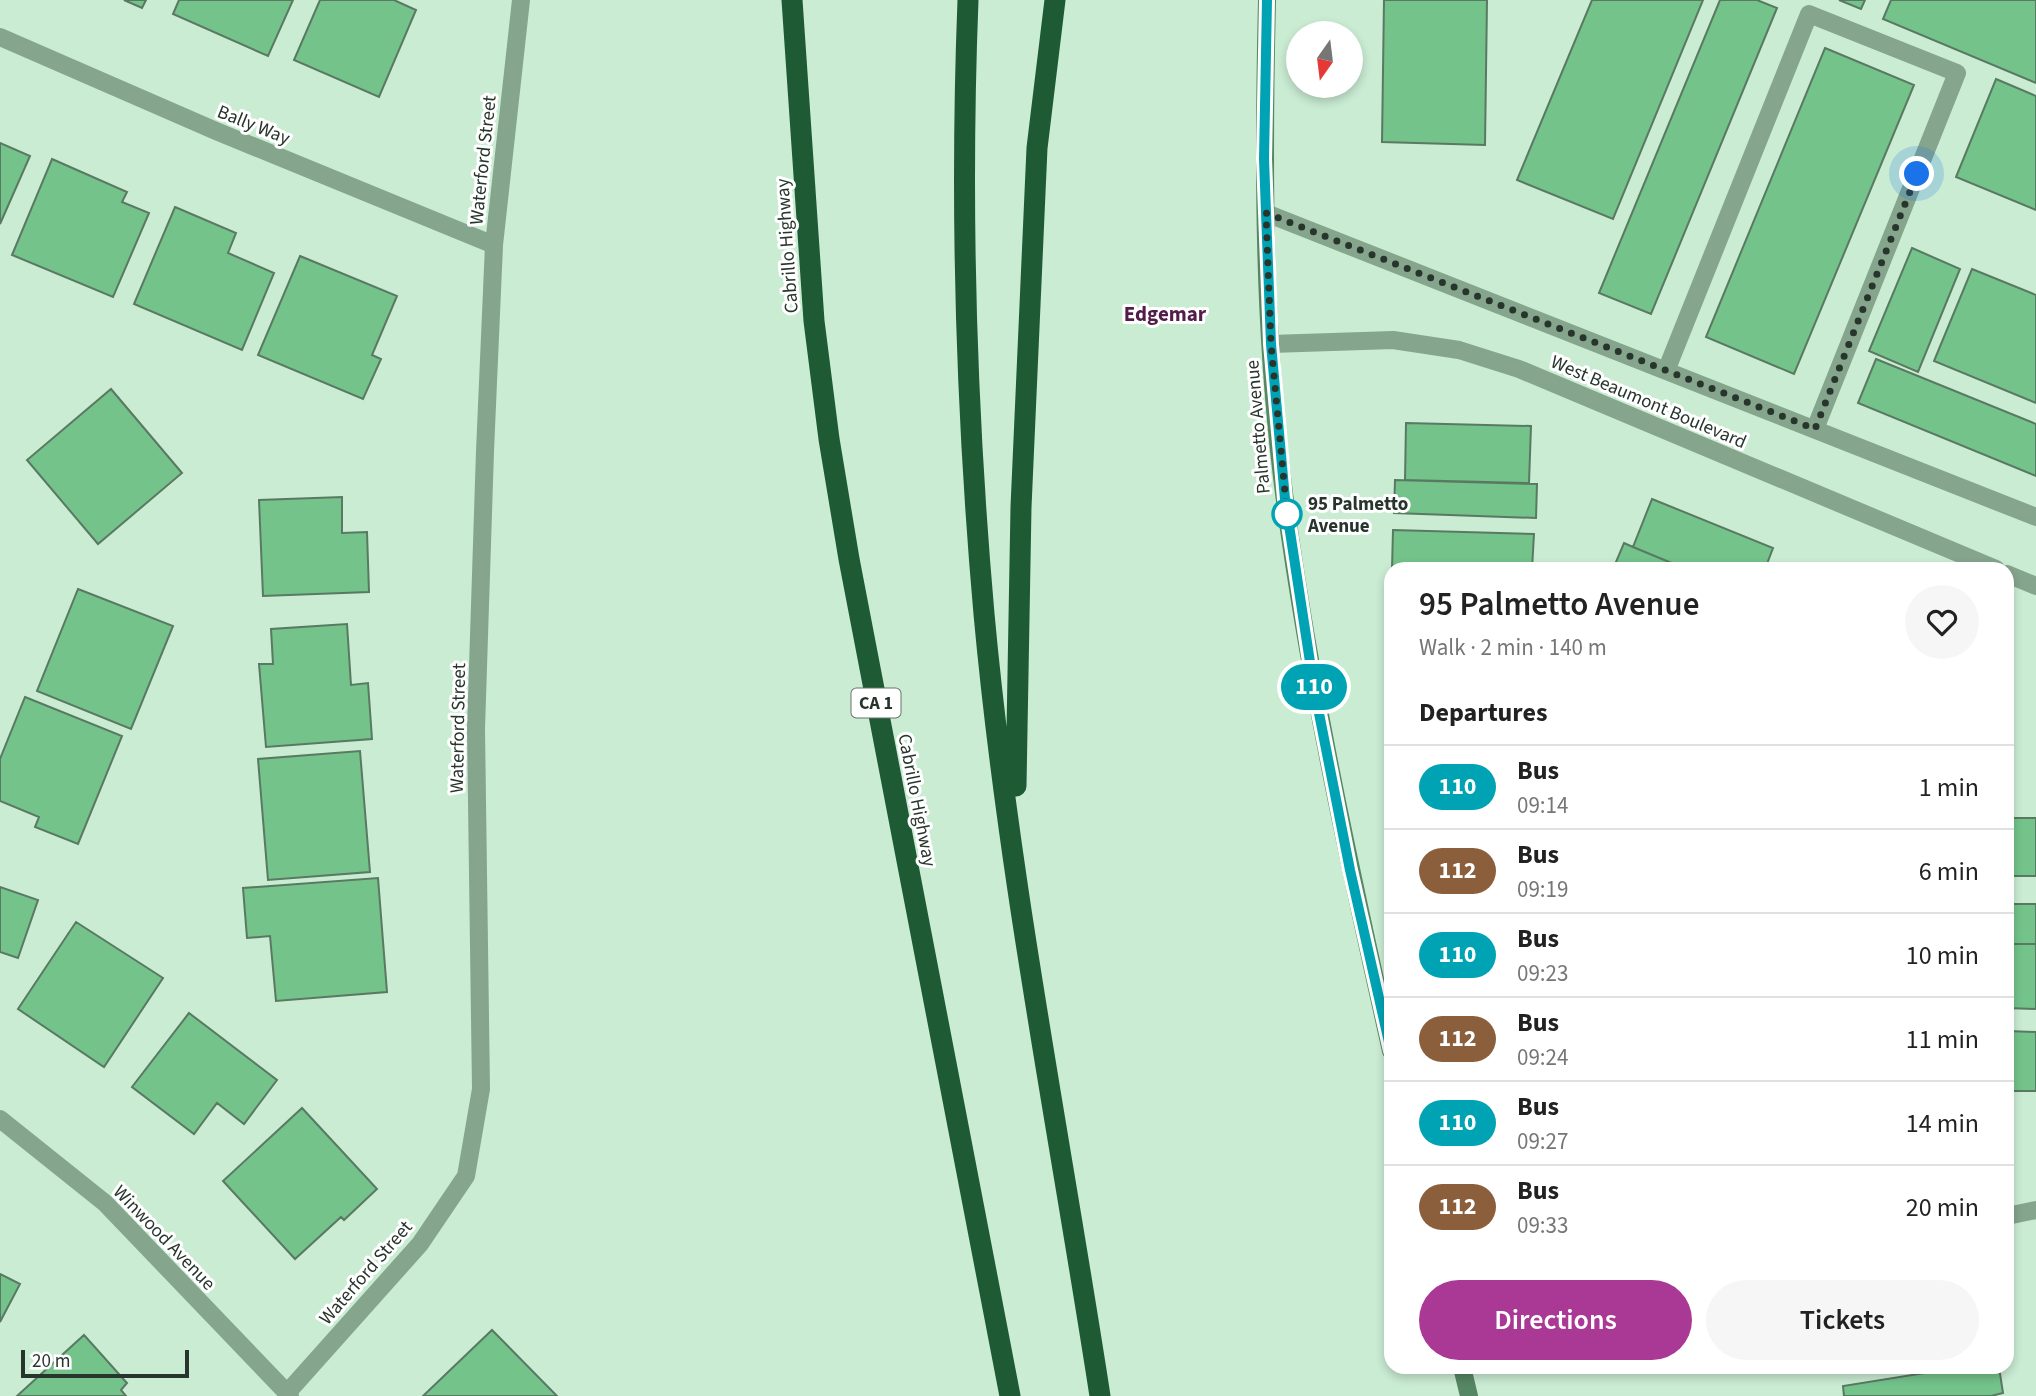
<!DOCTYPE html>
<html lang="en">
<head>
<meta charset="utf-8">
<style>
	:root { --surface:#fff; --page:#f6f6f6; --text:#222; --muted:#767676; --line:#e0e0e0; --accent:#a93994 }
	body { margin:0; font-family:"Source Sans 3",sans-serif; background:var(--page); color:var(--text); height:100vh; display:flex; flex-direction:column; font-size:26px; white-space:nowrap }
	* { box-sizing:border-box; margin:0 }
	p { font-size:23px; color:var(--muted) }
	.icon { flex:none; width:38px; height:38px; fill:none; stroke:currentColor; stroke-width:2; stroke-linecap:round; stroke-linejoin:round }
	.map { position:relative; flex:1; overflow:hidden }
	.side { position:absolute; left:1384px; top:562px; width:630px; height:812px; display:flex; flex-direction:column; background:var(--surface); border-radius:21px; box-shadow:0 4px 10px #0003 }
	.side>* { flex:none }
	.badge { padding:0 14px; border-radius:23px; font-size:24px; line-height:46px }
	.needle { width:46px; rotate:194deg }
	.buttons { position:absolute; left:1286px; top:21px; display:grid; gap:14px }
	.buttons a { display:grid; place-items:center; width:77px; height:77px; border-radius:50%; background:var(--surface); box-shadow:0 4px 10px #0003; font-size:35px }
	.scale { position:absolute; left:21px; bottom:18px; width:168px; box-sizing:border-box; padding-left:7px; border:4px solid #28352c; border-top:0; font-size:19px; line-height:24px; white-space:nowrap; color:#28352c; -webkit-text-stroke:5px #fff; paint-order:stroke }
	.you { position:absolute; width:35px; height:35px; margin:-18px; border:5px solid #fff; border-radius:50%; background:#1a73e8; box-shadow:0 0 0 10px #1a73e833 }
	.map>.badge { position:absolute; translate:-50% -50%; box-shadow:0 0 0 4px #fff }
	h2 { padding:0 35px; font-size:26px; line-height:63px }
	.round { display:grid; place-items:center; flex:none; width:74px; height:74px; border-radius:37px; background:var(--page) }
	.summary { display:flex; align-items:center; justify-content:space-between; height:119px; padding:0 35px }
	h1 { font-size:33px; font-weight:600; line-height:52px }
	.action { display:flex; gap:14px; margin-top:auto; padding:14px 35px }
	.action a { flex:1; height:80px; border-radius:42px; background:var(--accent); color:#fff; font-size:28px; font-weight:600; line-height:80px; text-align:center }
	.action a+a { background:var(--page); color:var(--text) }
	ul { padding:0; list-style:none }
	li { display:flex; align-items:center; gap:21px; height:84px; padding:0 35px; border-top:2px solid var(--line) }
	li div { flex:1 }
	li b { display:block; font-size:26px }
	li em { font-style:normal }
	li .badge { min-width:77px; font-weight:700; text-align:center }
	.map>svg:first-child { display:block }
</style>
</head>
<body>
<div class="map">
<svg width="2036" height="1396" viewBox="0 0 2036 1396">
	<rect width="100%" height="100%" fill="#caecd3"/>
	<!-- building -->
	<path fill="#73c38b" stroke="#5a7962" stroke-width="2" d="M124,0H146L142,8Z
		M179,0H293L268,56L173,14Z
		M320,0H394L416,10L379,97L294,60Z
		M1384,0H1487L1485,145L1382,142Z
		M1592,0H1703L1613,219L1517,180Z
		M1720,0H1757L1777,8L1651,314L1599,293Z
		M1839,0H1865L1861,9Z
		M1891,0H2036V83L1883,19Z
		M1825,48L1914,85L1794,374L1706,337Z
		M1996,79L2036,96V210L1956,177Z
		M0,143L30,156L0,224Z
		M52,159L127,192L122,202L149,213L113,297L12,255Z
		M175,207L236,233L228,253L274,273L242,350L134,304Z
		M1912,248L1960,269L1918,372L1869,351Z
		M300,256L397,296L372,355L381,359L363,399L258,355Z
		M1972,269L2036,295V403L1934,361Z
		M1876,359L2036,424V476L1858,403Z
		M111,389L182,473L98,544L27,460Z
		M1406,423L1531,426L1529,483L1405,480Z
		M1395,480L1537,484L1536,518L1394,513Z
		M342,497V533L367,532L369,592L263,596L259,500Z
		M1652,499L1773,548L1765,569H1686L1633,547Z
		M1393,530L1534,534L1532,569H1392Z
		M1624,543L1633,547L1686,569H1613Z
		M78,589L173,626L131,729L37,691Z
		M347,624L351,685L368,683L372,739L266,747L259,664H273L271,629Z
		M25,697L122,736L78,844L35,827L39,817L0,801V759Z
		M360,751L370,872L268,880L258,759Z
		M2007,818H2036V876H2007Z
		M378,878L387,992L276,1001L270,936L247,938L243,888Z
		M0,887L38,900L18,958L0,952Z
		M2007,904H2036V944H2007Z
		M76,922L163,978L104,1067L18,1009Z
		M2007,944H2036V1009L2007,1008Z
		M189,1013L277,1080L244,1124L217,1103L194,1134L132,1087Z
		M2007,1031L2036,1032V1091H2007Z
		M302,1108L377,1189L344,1220L341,1217L295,1259L223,1181Z
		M0,1274L20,1284L0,1322Z
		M492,1330L557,1396H423Z
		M84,1335L127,1383L121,1390L126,1396H17Z
		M1962,1367H1999L2003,1393L1991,1396H1844L1843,1386Z"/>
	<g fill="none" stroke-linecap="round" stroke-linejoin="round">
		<!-- lane -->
		<path stroke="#85a58d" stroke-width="18" d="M1266,213L2036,517
			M1666,371L1809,14L1957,73L1815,429"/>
		<!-- street -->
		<path stroke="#85a58d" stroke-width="18" d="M0,37L216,131L494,245
			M1271,344L1393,340L1459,350L1519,369L1996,569
			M2007,574L2036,586
			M0,1119L105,1203L290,1396
			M2007,1216L2036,1210
			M287,1393L420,1244L466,1176L481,1089L476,729L485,451L494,245L521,0"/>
		<!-- secondary -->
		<path stroke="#568764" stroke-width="18" d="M1267,0C1263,167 1263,335 1285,501C1310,686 1350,868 1391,1051
			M1462,1367L1469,1396"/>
		<!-- highway -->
		<path stroke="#1e5b35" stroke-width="21" d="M792,0L814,321L829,439L849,559L1010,1396
			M968,0C960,204 966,410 984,614C1008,876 1060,1136 1100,1396
			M1016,786L1021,507L1037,148L1055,0"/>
	</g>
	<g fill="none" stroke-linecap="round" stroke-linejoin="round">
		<defs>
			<path id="line" d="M1267,0L1264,159L1271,344L1285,499L1314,688L1350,870L1391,1051"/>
		</defs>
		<!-- line casing -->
		<use href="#line" stroke="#fff" stroke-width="16"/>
		<!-- line -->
		<use href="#line" stroke="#00a3b4" stroke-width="10"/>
		<!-- walk -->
		<path stroke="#28352c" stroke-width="7" stroke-dasharray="0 12.6" d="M1287,514L1271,344L1266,213L1815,429L1917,174"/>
	</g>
	<!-- markers -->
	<circle fill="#fff" stroke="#00a3b4" stroke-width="3.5" cx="1287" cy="514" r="14"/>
	<g text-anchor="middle" stroke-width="6" stroke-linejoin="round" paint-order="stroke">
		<!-- shield labels -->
		<rect fill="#fff" stroke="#68726b" stroke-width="2" x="851.5" y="688.5" width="49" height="29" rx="5"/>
		<g font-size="18" font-weight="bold" fill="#28352c">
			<text x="876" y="709">CA 1</text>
		</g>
		<!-- street labels -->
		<g font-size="19" fill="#28352c" stroke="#fff">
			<text transform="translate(254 124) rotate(22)" y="7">Bally Way</text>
			<text transform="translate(482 160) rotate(-84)" y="7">Waterford Street</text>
			<text transform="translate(786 246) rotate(-94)" y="7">Cabrillo Highway</text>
			<text transform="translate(1649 401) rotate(23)" y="7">West Beaumont Boulevard</text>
			<text transform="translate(1257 427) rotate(-95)" y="7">Palmetto Avenue</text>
			<text transform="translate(457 728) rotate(-89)" y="7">Waterford Street</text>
			<text transform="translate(918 800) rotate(79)" y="7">Cabrillo Highway</text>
			<text transform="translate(165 1237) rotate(46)" y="7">Winwood Avenue</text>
			<text transform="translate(365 1272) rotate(-49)" y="7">Waterford Street</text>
		</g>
		<!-- stop labels -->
		<g font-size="19" font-weight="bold" fill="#28352c" stroke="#fff" text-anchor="start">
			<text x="1308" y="510">95 Palmetto<tspan x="1308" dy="22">Avenue</tspan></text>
		</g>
		<!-- neighbourhood labels -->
		<g font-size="21" font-weight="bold" fill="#531d49" stroke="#fff">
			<text x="1165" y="321">Edgemar</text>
		</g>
	</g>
</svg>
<div class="buttons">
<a><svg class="needle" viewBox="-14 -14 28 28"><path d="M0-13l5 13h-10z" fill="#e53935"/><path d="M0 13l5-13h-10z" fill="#767676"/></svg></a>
</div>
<div class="scale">20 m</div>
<div class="you" style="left:1917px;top:174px"></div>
<b class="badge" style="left:1314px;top:687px;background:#00a3b4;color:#fff">110</b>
<section class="side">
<div class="summary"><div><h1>95 Palmetto Avenue</h1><p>Walk · 2 min · 140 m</p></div><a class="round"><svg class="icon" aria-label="heart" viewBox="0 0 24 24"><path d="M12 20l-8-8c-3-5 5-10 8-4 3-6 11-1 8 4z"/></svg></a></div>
<h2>Departures</h2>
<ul>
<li><span class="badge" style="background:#00a3b4;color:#fff">110</span><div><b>Bus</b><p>09:14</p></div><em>1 min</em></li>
<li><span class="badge" style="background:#8b5e3c;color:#fff">112</span><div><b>Bus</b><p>09:19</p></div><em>6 min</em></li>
<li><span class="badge" style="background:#00a3b4;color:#fff">110</span><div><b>Bus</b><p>09:23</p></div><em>10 min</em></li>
<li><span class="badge" style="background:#8b5e3c;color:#fff">112</span><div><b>Bus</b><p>09:24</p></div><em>11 min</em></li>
<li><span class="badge" style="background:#00a3b4;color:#fff">110</span><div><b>Bus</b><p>09:27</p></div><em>14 min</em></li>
<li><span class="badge" style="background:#8b5e3c;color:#fff">112</span><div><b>Bus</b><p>09:33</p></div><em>20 min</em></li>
</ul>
<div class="action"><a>Directions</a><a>Tickets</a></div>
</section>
</div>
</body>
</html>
